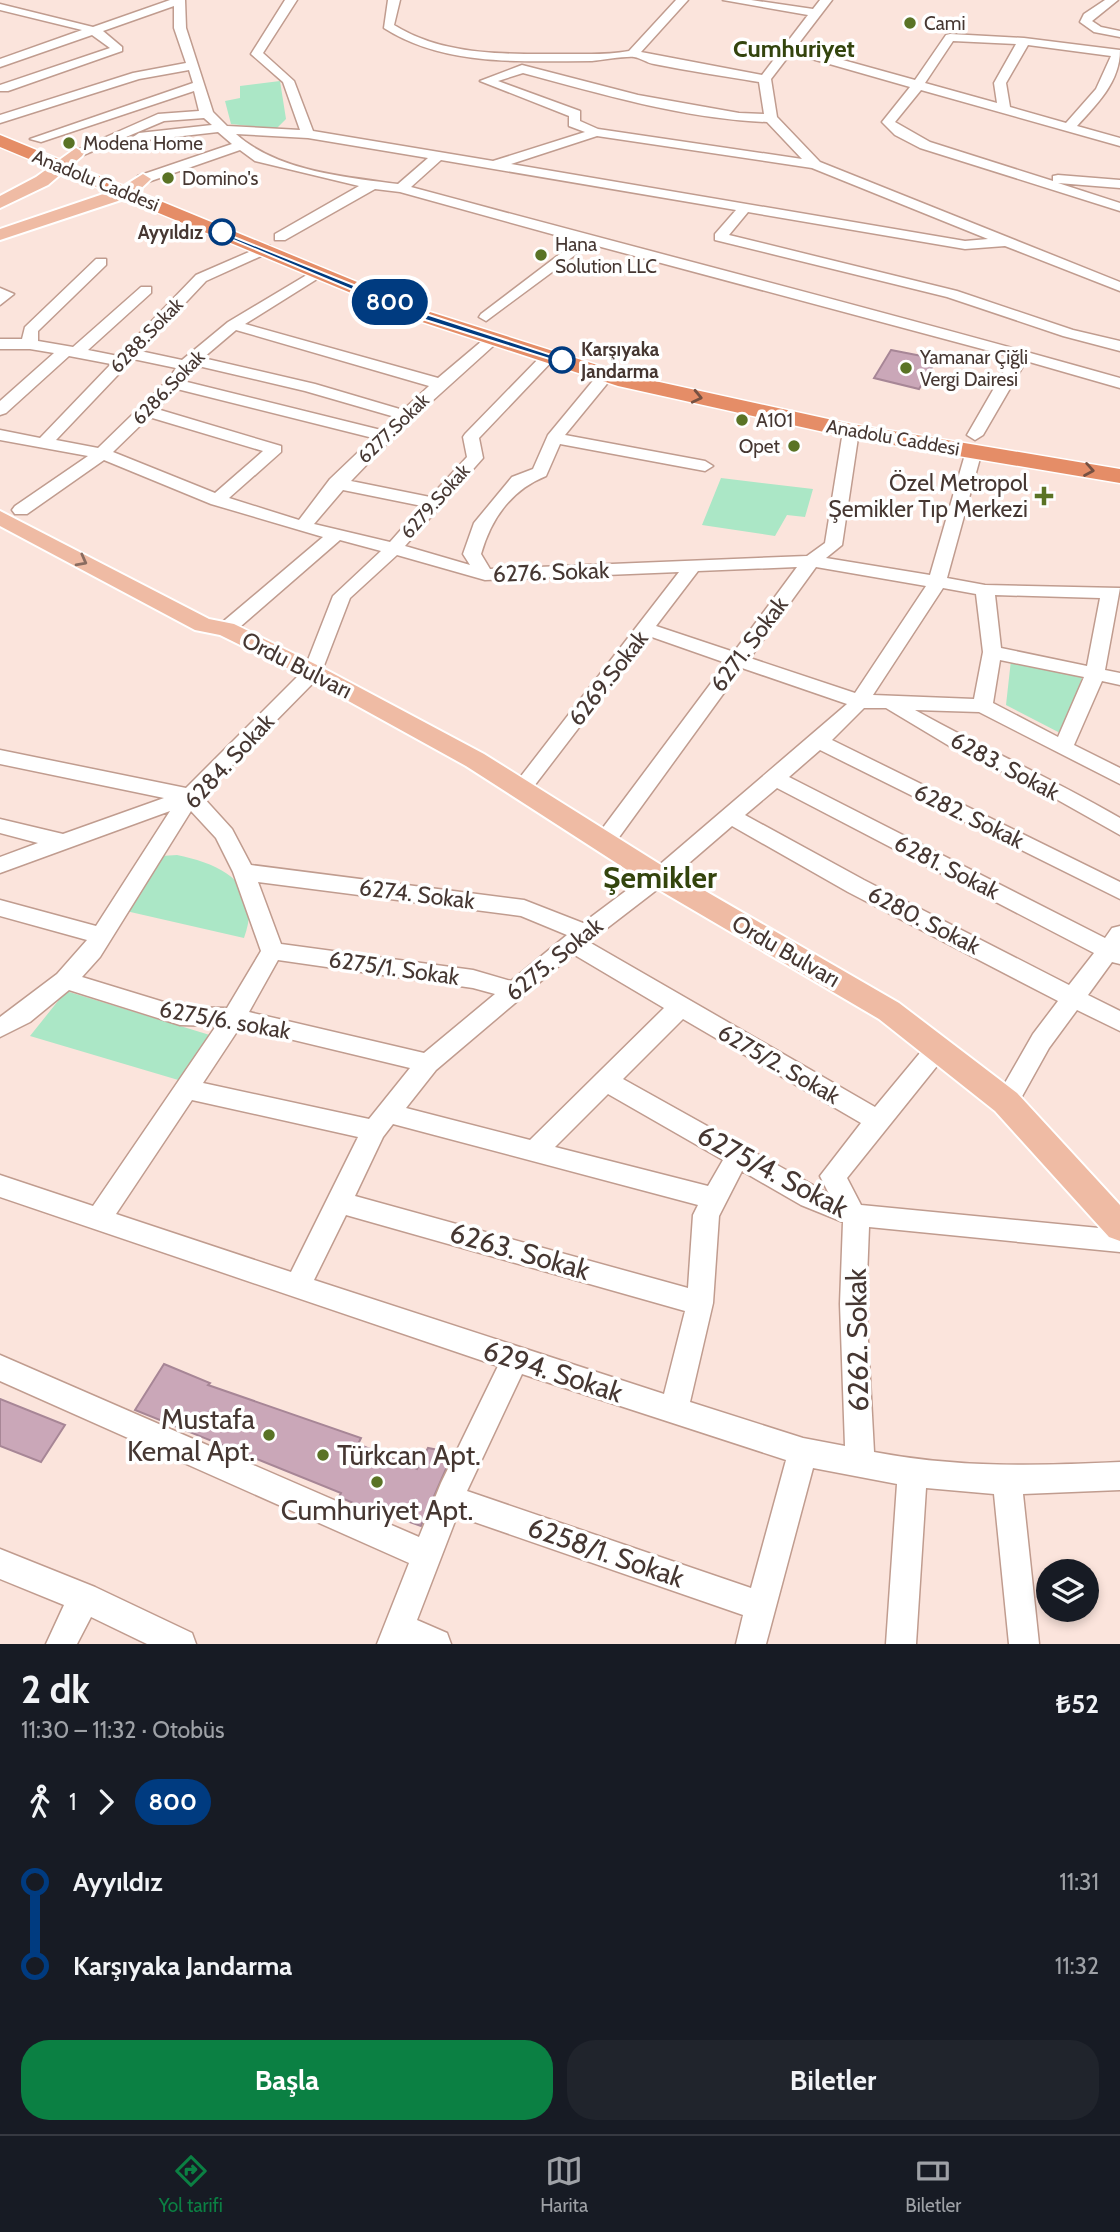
<!DOCTYPE html>
<html lang="tr">
<head>
<meta charset="utf-8">
<style>
	:root { --surface:#171b24; --page:#20242c; --text:#f1f3f6; --muted:#9ea1a6; --line:#363941; --accent:#0b8043 }
	body { margin:0; font-family:Cabin,sans-serif; background:var(--page); color:var(--text); height:100vh; display:flex; flex-direction:column; font-size:26px; white-space:nowrap }
	* { box-sizing:border-box; margin:0 }
	p { font-size:23px; color:var(--muted) }
	.icon { flex:none; width:38px; height:38px; fill:none; stroke:currentColor; stroke-width:2; stroke-linecap:round; stroke-linejoin:round }
	.map { position:relative; height:1644px; overflow:hidden }
	.details { display:flex; flex-direction:column; background:var(--surface); flex:1 }
	.details>* { flex:none }
	.badge { padding:0 14px; border-radius:23px; font-size:24px; line-height:46px }
	.tools { position:absolute; left:1036px; top:1559px; display:grid; gap:14px }
	.tools a { display:grid; place-items:center; width:63px; height:63px; border-radius:50%; background:var(--surface); box-shadow:0 4px 10px #0003; font-size:35px }
	.map>.badge { position:absolute; translate:-50% -50%; box-shadow:0 0 0 4px #fff }
	.legs { display:flex; align-items:center; gap:10px; height:77px; padding:0 21px; font-size:23px }
	.legs p { margin-inline-start:auto }
	.headline { display:flex; align-items:center; justify-content:space-between; height:119px; padding:0 21px }
	h1 { font-size:38px; font-weight:700; line-height:52px }
	.cta { display:flex; gap:14px; margin-top:auto; padding:14px 21px }
	.cta a { flex:1; height:80px; border-radius:28px; background:var(--accent); color:#fff; font-size:28px; font-weight:700; line-height:80px; text-align:center }
	.cta a+a { background:var(--page); color:var(--text) }
	ul { padding:0 21px; list-style:none }
	li { display:flex; align-items:center; gap:24px; height:84px; font-size:26px }
	li i { display:grid; place-items:center; width:10px; height:100%; margin:0 9px; background:currentColor }
	li i::after { content:''; width:18px; height:18px; margin:-9px; border:5px solid; border-radius:50%; background:var(--surface) }
	li p { margin-inline-start:auto }
	li:first-child i { background:linear-gradient(#0000 50%,currentColor 0) }
	li:last-child i { background:linear-gradient(currentColor 50%,#0000 0) }
	.menu { display:flex; justify-content:space-around; align-items:center; height:98px; border-top:2px solid var(--line); background:var(--surface); font-size:19px; color:var(--muted) }
	.menu a { display:grid; justify-items:center; gap:4px }
	.menu .current { color:var(--accent) }
	.map>svg:first-child { display:block }
</style>
</head>
<body>
<div class="map">
<svg width="1120" height="1644" viewBox="0 0 1120 1644">
	<rect width="100%" height="100%" fill="#fbe4dc"/>
	<!-- green -->
	<path fill="#abe7c6" d="M280,81L286,119L276,129L231,124L225,101L240,98V86Z
		M721,478L813,489L805,517L787,515L775,536L702,525Z
		M1011,660L1083,675L1062,734L1006,705Z
		M177,855C221,864 264,884 244,938L126,911L161,856Z
		M66,991L213,1036L185,1082L30,1036Z"/>
	<!-- building -->
	<path fill="#caa7b8" stroke="#a78696" stroke-width="2" d="M891,350L937,359L919,389L874,378Z
		M164,1364L210,1383L208,1385L361,1438L358,1444L417,1469L428,1448L453,1453L421,1526L390,1515L389,1518L339,1497L341,1493L135,1410Z
		M0,1399L65,1425L41,1462L0,1446Z"/>
	<g fill="none" stroke-linecap="round" stroke-linejoin="round">
		<defs>
			<path id="minor" d="M170,0H185L186,28L213,112L227,126L300,130L283,82L251,54L285,0H297L263,53L294,81L313,131L493,161L585,132L569,126V116L480,81L522,65L638,95L739,113L764,114L759,82C724,76 689,71 654,64C647,63 641,58 634,57C626,56 602,60 592,61C522,61 445,67 384,28L388,0H400L394,25C445,57 510,54 569,54C589,54 610,55 629,51L676,0H688L641,52L762,75L808,15L723,0H751L813,9L820,0H832L796,47L915,80L946,35L950,34L1024,38L1120,50C1120,82 1097,104 1077,126L1120,138V146L921,90L895,122L930,142L1053,181V176L1058,175L1120,180V188L1058,183L1120,203V211L920,148L895,135L882,122L910,87L791,53L771,79L777,117L820,162L1120,282V291L1005,246L965,249L748,212L729,235L957,291L1073,330L1120,341V351L1063,336L947,297L715,240V234L736,210L441,160L411,187C647,251 884,311 1120,378V388L1026,361L983,435L975,440L967,435L1012,357L590,244L486,321L479,317L481,314L577,241L400,192L375,189L285,240H275V234L359,186L255,161L240,150L148,182H138V176L232,144L218,132L139,141L133,137L139,133L212,125L204,118L164,121L81,156L70,153L158,114L199,111L194,91L41,142L30,139L193,83L189,70L139,79L0,123V115L133,73L186,63L174,28V6L103,31L122,47V51L8,91H0V85L110,48L92,35L0,67V59L82,30L0,10V4L93,27ZM953,41L1016,44L994,83L997,103L925,83ZM1028,45L1111,56L1096,89L1066,123L1010,107L1006,83ZM523,73C602,94 684,119 767,122L802,159L598,129L580,121V111L498,81ZM236,134L308,138L428,158L398,184C345,177 277,171 236,134ZM597,136L812,168L988,239L965,241L511,164Z
				M1105,0H1118L1092,21L1101,27L1120,31V37L1094,32L1080,22L1084,14Z
				M265,245L270,246V252L206,281L140,351L182,360L228,322L320,267L327,271L325,274L245,324L438,378L489,335H499L502,338L399,431L351,481L430,497L467,457L463,437L465,434L544,353L549,351L557,356L479,438L483,458L405,546L470,565L463,554L474,523L512,477L533,469L548,435L601,371L607,369L615,374L565,435L705,461L713,466L705,471L560,444L546,476C511,490 491,519 481,554L490,569L807,556L825,543L843,431L851,426L859,431L842,545L826,558L930,575L966,451L974,446L982,451L947,578L985,585L1120,588L1105,670L1120,673V685L1102,681L1074,745L1120,768V784L979,712L915,710C983,748 1053,779 1120,818V835L1033,786L956,750L886,708H864L832,740L1120,882V899L820,750L789,777L1105,938L1112,928L1120,926V964L1112,962L1088,995L1120,1011V1031L1077,1010L1049,1048L1015,1109L1006,1112L997,1109L994,1102L1033,1034L1058,1001L848,892L732,826L667,882L589,942L875,1107L929,1042L937,1040L945,1042L949,1049L945,1056L847,1178L861,1205L1120,1230V1252L869,1227L866,1304L874,1452C958,1468 1035,1466 1120,1462V1490L1023,1494L1039,1644H1009L994,1494L926,1488L916,1644H886L897,1484L813,1468L766,1644H736L743,1615L457,1516L417,1620L447,1633L451,1644H377L409,1563L0,1381V1355L419,1537L441,1483L498,1366L0,1197V1175L93,1206L216,1026L180,1025L69,990L30,1022L0,1037V1017L57,974L87,940L0,916V900L96,926L170,811L0,873V857L38,843L0,833V819L63,834L164,798L0,764V750L186,788L304,670L333,596L381,551L340,540L233,633H219L217,629L219,625L323,537L211,504L104,460L27,514H15L12,510L15,506L88,456L0,440V430L40,438L111,364L69,356L6,413L0,415V401L54,353L30,349H0V339H22L25,327L96,259H106V265L38,331V341L73,347L141,287H151V293L88,350L118,356L196,275ZM236,330L429,386L403,410L315,384L203,358ZM133,359L176,368L168,380L98,448L56,440ZM194,365L305,391L395,417L381,430L183,381ZM177,389L373,438L330,479L299,520L229,498L281,452V446L157,409ZM149,417L263,451L215,493L113,452ZM343,490L422,506L390,542L314,524ZM397,555L485,580L679,572L511,789L521,796L528,794L649,636L726,663L596,837L593,842L596,847H612L742,668L847,704L651,872L583,923L524,900L251,865L232,829L202,796L320,676L350,598ZM797,567L734,652L656,626L698,571ZM816,567L926,586L855,693L750,658ZM943,588L976,594L983,652L974,699L873,695ZM995,595L1100,598L1087,666L1001,648ZM1000,660L1084,677L1058,737L993,703ZM777,788L1094,953L1069,985L864,880L745,815ZM191,811L216,838L233,872L261,951L227,1008L180,1007L82,977L100,957ZM258,882L521,916L567,935L511,981L473,970L281,944ZM573,954L664,1008L530,1140L406,1108L436,1070ZM278,960L473,988L495,994L424,1053L249,1012ZM683,1019L861,1123L820,1176L829,1194L623,1079ZM240,1027L410,1068L369,1119L203,1083ZM608,1094L723,1160L708,1186L555,1147ZM192,1100L358,1137L291,1272L116,1214ZM393,1124L698,1205L693,1215L688,1288L355,1196L383,1137ZM742,1171L801,1205L843,1222L840,1304L845,1446L803,1438L690,1402L713,1303L719,1216ZM346,1215L685,1311L664,1394L314,1280ZM522,1374L786,1460L751,1588L467,1491Z
				M0,288L14,294L0,305Z
				M0,1549L95,1587L192,1633L196,1644H147L91,1617L77,1644H46L64,1605L0,1579Z"/>
			<path id="major" d="M76,148L84,153L82,156L48,185L0,208V196L36,177Z
				M143,174L151,179L133,196L0,240V229L121,188Z
				M0,511L209,619L234,624L321,667L484,754L669,870L899,1003L1017,1093L1120,1205V1241L1109,1237L995,1111L879,1019L649,884L466,766L305,677L220,635L195,630L0,526Z"/>
			<path id="highway" d="M0,135L430,312L632,376L851,424L1120,469V483L851,438L618,386L416,320L0,147Z"/>
		</defs>
		<!-- minor casing -->
		<use href="#minor" stroke="#c09c8f" stroke-width="3"/>
		<!-- major casing -->
		<use href="#major" stroke="#fff" stroke-width="4"/>
		<!-- highway casing -->
		<use href="#highway" stroke="#fff" stroke-width="3"/>
		<!-- minor -->
		<use href="#minor" fill="#fff" fill-rule="evenodd"/>
		<!-- major -->
		<use href="#major" fill="#efbba4" fill-rule="evenodd"/>
		<!-- highway -->
		<use href="#highway" fill="#e58d67" fill-rule="evenodd"/>
	</g>
	<!-- one-way arrows -->
	<defs><path id="oneway-chevron" d="M-2-3.5L2.5 0L-2 3.5" fill="none" stroke-width="1.6" stroke-linecap="round" stroke-linejoin="round" transform="scale(1.75)"/></defs>
	<g stroke="#765142">
		<use href="#oneway-chevron" transform="translate(697 397) rotate(13)"/>
		<use href="#oneway-chevron" transform="translate(1089 470) rotate(10)"/>
	</g>
	<use stroke="#8a6c60" href="#oneway-chevron" transform="translate(82 561) rotate(28)"/>
	<!-- line-1 -->
	<path fill="#003b80" stroke="#fff" stroke-width="2" d="M219,231L426,314L567,360L559,362L419,318L219,234Z"/>
	<!-- markers -->
	<g fill="#5a7325" stroke="#fff" stroke-width="2.5">
		<circle cx="910" cy="23" r="7"/>
		<circle cx="69" cy="143" r="7"/>
		<circle cx="168" cy="178" r="7"/>
		<circle cx="541" cy="255" r="7"/>
		<circle cx="906" cy="368" r="7"/>
		<circle cx="742" cy="420" r="7"/>
		<circle cx="794" cy="446" r="7"/>
		<path d="M1040.5 485.5h7v7h7v7h-7v7h-7v-7h-7v-7h7z"/>
		<circle cx="269" cy="1435" r="7"/>
		<circle cx="323" cy="1455" r="7"/>
		<circle cx="377" cy="1482" r="7"/>
	</g>
	<g fill="#fff" stroke="#003b80" stroke-width="3.5">
		<circle cx="222" cy="232" r="12"/>
		<circle cx="562" cy="360" r="12"/>
	</g>
	<g text-anchor="middle" stroke-width="7" stroke-linejoin="round" paint-order="stroke">
		<!-- far-poi labels -->
		<g font-size="19" fill="#463732" stroke="#fff" text-anchor="start">
			<text x="924" y="30">Cami</text>
			<text x="83" y="150">Modena Home</text>
			<text x="182" y="185">Domino's</text>
			<text x="555" y="251">Hana<tspan x="555" dy="22">Solution LLC</tspan></text>
			<text x="920" y="364">Yamanar Çiğli<tspan x="920" dy="22">Vergi Dairesi</tspan></text>
			<text x="756" y="427">A101</text>
			<text x="780" y="453" text-anchor="end">Opet</text>
		</g>
		<!-- far-street labels -->
		<g font-size="19" fill="#463732" stroke="#fff">
			<text transform="translate(96 180) rotate(22)" y="7">Anadolu Caddesi</text>
			<text transform="translate(146 335) rotate(-46)" y="7">6288.Sokak</text>
			<text transform="translate(168 387) rotate(-46)" y="7">6286.Sokak</text>
			<text transform="translate(393 428) rotate(-44)" y="7">6277.Sokak</text>
			<text transform="translate(893 437) rotate(10)" y="7">Anadolu Caddesi</text>
			<text transform="translate(435 501) rotate(-48)" y="7">6279.Sokak</text>
		</g>
		<!-- far-stop labels -->
		<g font-size="19" font-weight="bold" fill="#463732" stroke="#fff" text-anchor="end">
			<text x="203" y="239">Ayyıldız</text>
			<text x="581" y="356" text-anchor="start">Karşıyaka<tspan x="581" dy="22">Jandarma</tspan></text>
		</g>
		<!-- poi labels -->
		<g font-size="23" fill="#463732" stroke="#fff" text-anchor="end">
			<text x="1028" y="491">Özel Metropol<tspan x="1028" dy="26">Şemikler Tıp Merkezi</tspan></text>
		</g>
		<!-- street labels -->
		<g font-size="23" fill="#463732" stroke="#fff">
			<text transform="translate(551 572) rotate(-2)" y="8">6276. Sokak</text>
			<text transform="translate(749 644) rotate(-53)" y="8">6271. Sokak</text>
			<text transform="translate(297 665) rotate(27)" y="8">Ordu Bulvarı</text>
			<text transform="translate(608 678) rotate(-52)" y="8">6269.Sokak</text>
			<text transform="translate(229 761) rotate(-47)" y="8">6284. Sokak</text>
			<text transform="translate(1005 766) rotate(28)" y="8">6283. Sokak</text>
			<text transform="translate(969 816) rotate(26)" y="8">6282. Sokak</text>
			<text transform="translate(947 867) rotate(27)" y="8">6281. Sokak</text>
			<text transform="translate(417 894) rotate(7)" y="8">6274. Sokak</text>
			<text transform="translate(924 920) rotate(27)" y="8">6280. Sokak</text>
			<text transform="translate(786 951) rotate(30)" y="8">Ordu Bulvarı</text>
			<text transform="translate(554 959) rotate(-39)" y="8">6275. Sokak</text>
			<text transform="translate(394 968) rotate(8)" y="8">6275/1. Sokak</text>
			<text transform="translate(225 1020) rotate(10)" y="8">6275/6. sokak</text>
			<text transform="translate(779 1064) rotate(30)" y="8">6275/2. Sokak</text>
		</g>
		<!-- far-district labels -->
		<g font-size="24" font-weight="bold" fill="#33440d" stroke="#fff">
			<text x="794" y="57">Cumhuriyet</text>
		</g>
		<!-- near-street labels -->
		<g font-size="28" fill="#463732" stroke="#fff">
			<text transform="translate(773 1171) rotate(28)" y="10">6275/4. Sokak</text>
			<text transform="translate(520 1251) rotate(16)" y="10">6263. Sokak</text>
			<text transform="translate(857 1340) rotate(-91)" y="10">6262. Sokak</text>
			<text transform="translate(553 1371) rotate(18)" y="10">6294. Sokak</text>
			<text transform="translate(606 1552) rotate(19)" y="10">6258/1. Sokak</text>
		</g>
		<!-- near-poi labels -->
		<g font-size="28" fill="#463732" stroke="#fff" text-anchor="end">
			<text x="255" y="1429">Mustafa<tspan x="255" dy="32">Kemal Apt.</tspan></text>
			<text x="337" y="1465" text-anchor="start">Türkcan Apt.</text>
			<text x="377" y="1520" text-anchor="middle">Cumhuriyet Apt.</text>
		</g>
		<!-- district labels -->
		<g font-size="30" font-weight="bold" fill="#33440d" stroke="#fff">
			<text x="660" y="888">Şemikler</text>
		</g>
	</g>
</svg>
<div class="tools">
<a><svg class="icon" aria-label="layers" viewBox="0 0 24 24"><path d="M12 4l9 5-9 5-9-5zM3 14l9 5 9-5"/></svg></a>
</div>
<b class="badge" style="left:390px;top:302px;background:#003b80;color:#fff">800</b>
</div>
<section class="details">
<div class="headline"><div><h1>2 dk</h1><p>11:30 – 11:32 · Otobüs</p></div><b>₺52</b></div>
<div class="legs"><svg class="icon" aria-label="walk" viewBox="0 0 24 24"><circle cx="13" cy="4" r="2"/><path d="M13 8l-2 6 4 7M11 14l-3 7M7 12l3-4h3l4 4"/></svg>1<svg class="icon" aria-label="forward" viewBox="0 0 24 24"><path d="M9 5l7 7-7 7"/></svg><b class="badge" style="background:#003b80;color:#fff">800</b></div>
<ul>
<li><i style="color:#003b80"></i><b>Ayyıldız</b><p>11:31</p></li>
<li><i style="color:#003b80"></i><b>Karşıyaka Jandarma</b><p>11:32</p></li>
</ul>
<div class="cta"><a>Başla</a><a>Biletler</a></div>
</section>
<nav class="menu">
<a class="current"><svg class="icon" aria-label="directions" viewBox="0 0 24 24"><path d="M12 3l9 9-9 9-9-9zM9 14v-3h6M13 9l2 2-2 2"/></svg>Yol tarifi</a>
<a><svg class="icon" aria-label="map" viewBox="0 0 24 24"><path d="M3 6l6-2 6 2 6-2v14l-6 2-6-2-6 2zM9 4v14M15 6v14"/></svg>Harita</a>
<a><svg class="icon" aria-label="tickets" viewBox="0 0 24 24"><path d="M3 7h18v10H3zM15 7v10"/></svg>Biletler</a>
</nav>
</body>
</html>
